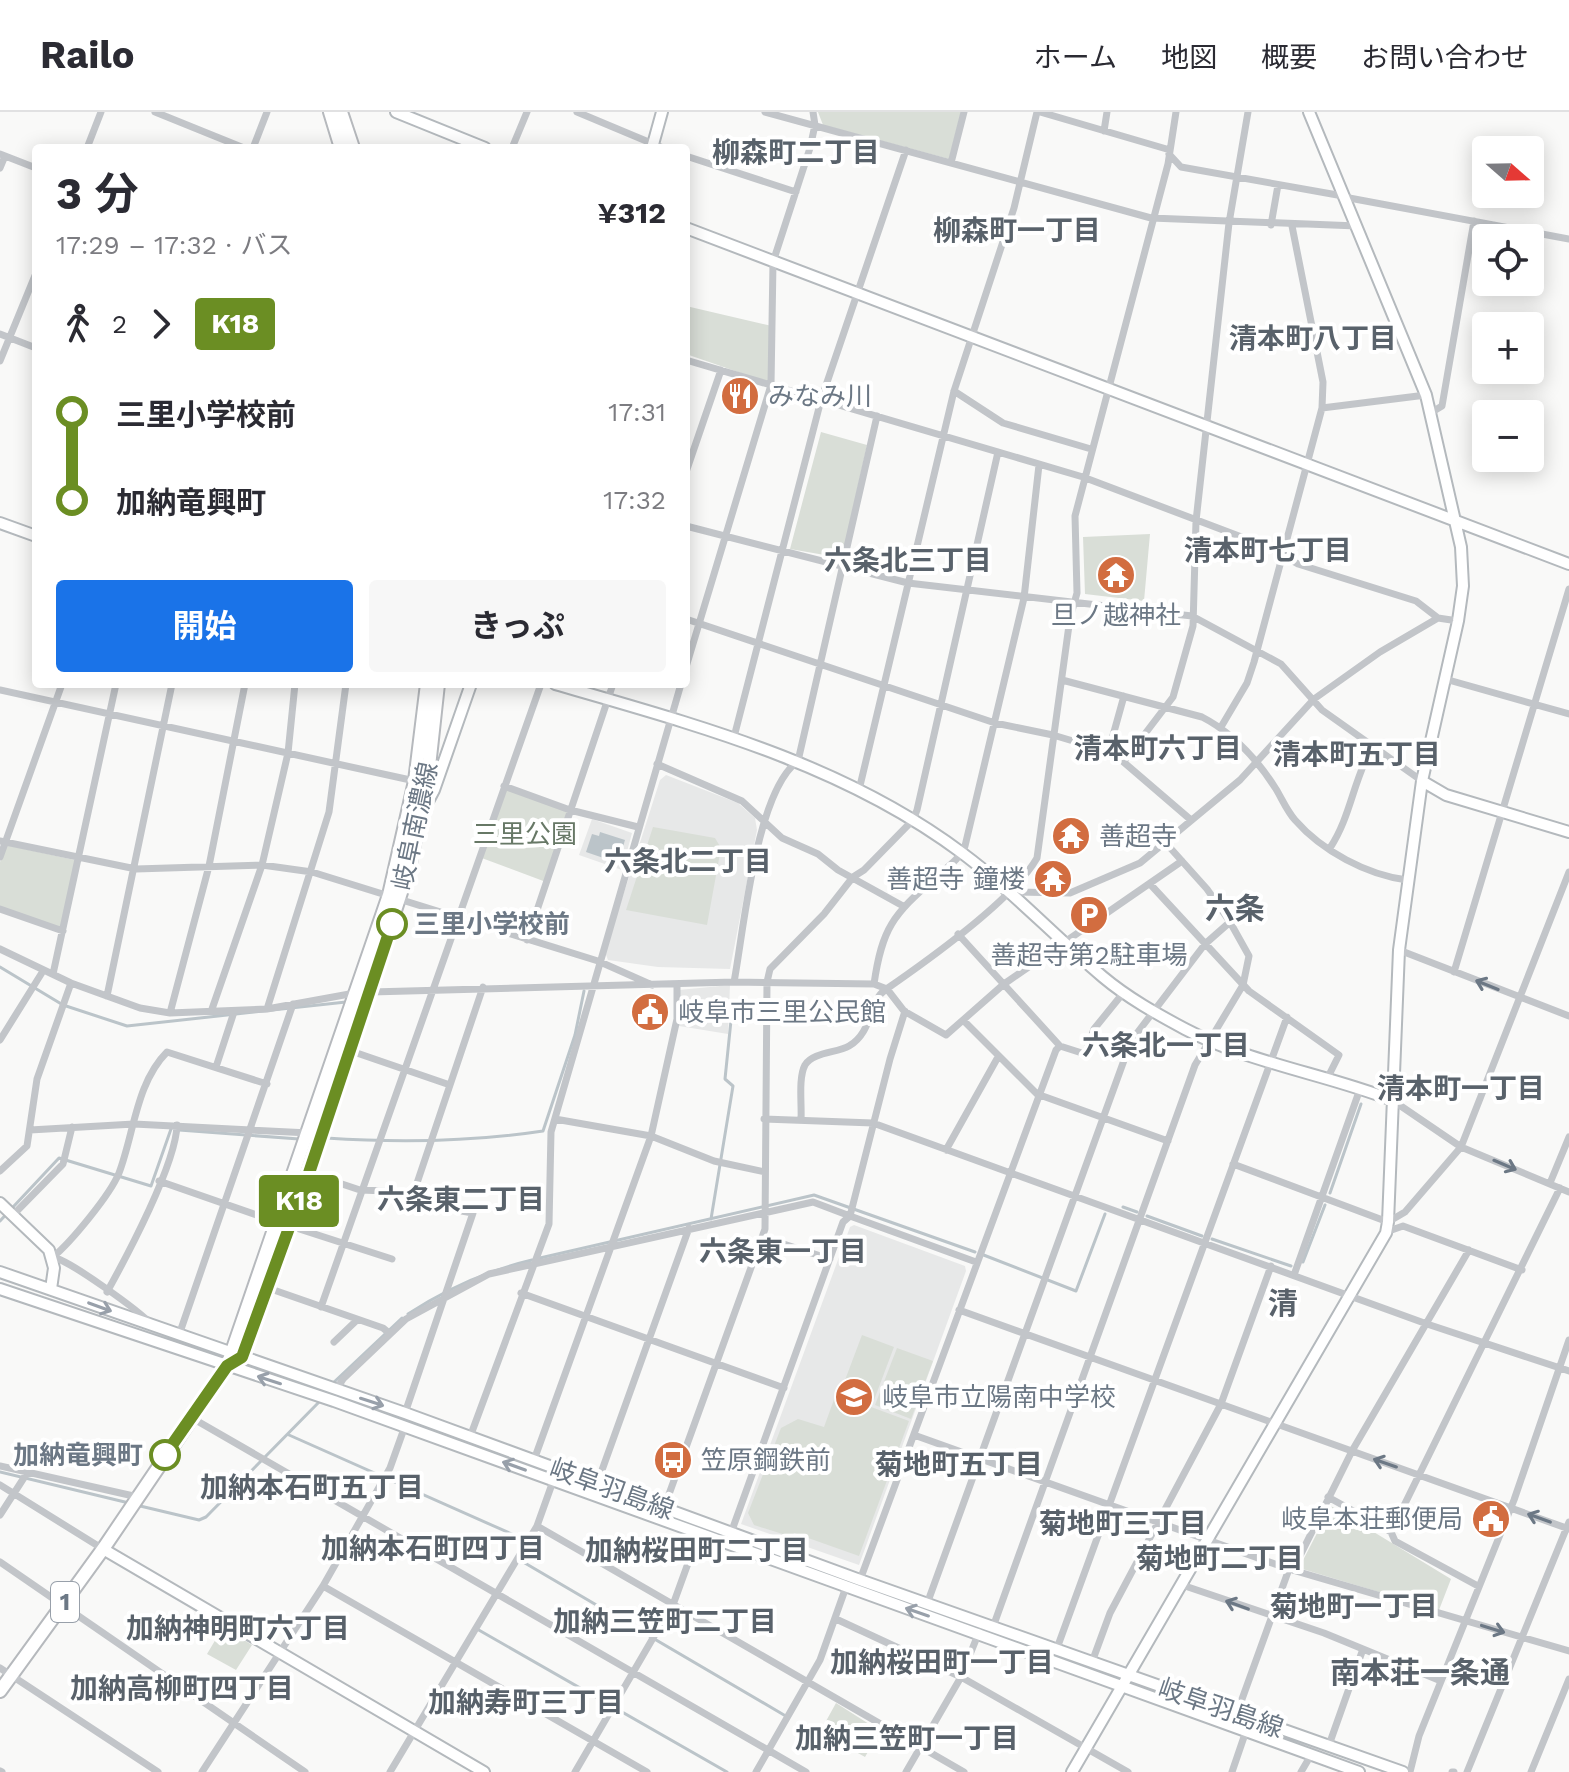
<!DOCTYPE html>
<html lang="ja">
<head>
<meta charset="utf-8">
<style>
	:root { --surface:#fff; --page:#f7f7f7; --text:#2b2b33; --muted:#7c7c81; --line:#e1e1e2; --accent:#1a73e8 }
	body { margin:0; font-family:"Work Sans","Noto Sans JP",sans-serif; background:var(--page); color:var(--text); height:100vh; display:flex; flex-direction:column; font-size:30px; white-space:nowrap }
	* { box-sizing:border-box; margin:0 }
	p { font-size:26px; color:var(--muted) }
	.icon { flex:none; width:44px; height:44px; fill:none; stroke:currentColor; stroke-width:2; stroke-linecap:round; stroke-linejoin:round }
	.map { position:relative; flex:1; overflow:hidden }
	.panel { position:absolute; left:32px; top:32px; width:658px; height:544px; display:flex; flex-direction:column; background:var(--surface); border-radius:8px; box-shadow:0 4px 20px #0003 }
	.panel>* { flex:none }
	.badge { padding:0 16px; border-radius:6px; font-size:28px; line-height:52px }
	.needle { width:52px; rotate:110deg }
	.buttons { position:absolute; left:1472px; top:24px; display:grid; gap:16px }
	.buttons a { display:grid; place-items:center; width:72px; height:72px; border-radius:8px; background:var(--surface); box-shadow:0 4px 20px #0003; font-size:40px }
	.map>.badge { position:absolute; translate:-50% -50%; box-shadow:0 0 0 4px #fff }
	.legs { display:flex; align-items:center; gap:12px; height:88px; padding:0 24px; font-size:26px }
	.legs p { margin-inline-start:auto }
	.head { display:flex; align-items:center; justify-content:space-between; height:136px; padding:0 24px }
	h1 { font-size:44px; font-weight:700; line-height:60px }
	.cta { display:flex; gap:16px; margin-top:auto; padding:16px 24px }
	.cta a { flex:1; height:92px; border-radius:8px; background:var(--accent); color:#fff; font-size:32px; font-weight:700; line-height:92px; text-align:center }
	.cta a+a { background:var(--page); color:var(--text) }
	ul { padding:0 24px; list-style:none }
	li { display:flex; align-items:center; gap:28px; height:88px; font-size:30px }
	li i { display:grid; place-items:center; width:12px; height:100%; margin:0 10px; background:currentColor }
	li i::after { content:''; width:20px; height:20px; margin:-10px; border:6px solid; border-radius:50%; background:var(--surface) }
	li p { margin-inline-start:auto }
	li:first-child i { background:linear-gradient(#0000 50%,currentColor 0) }
	li:last-child i { background:linear-gradient(currentColor 50%,#0000 0) }
	header { display:flex; align-items:center; gap:48px; box-sizing:border-box; height:112px; padding:0 40px; background:var(--surface); border-bottom:2px solid var(--line) }
	header strong { font-size:38px }
	nav { display:flex; gap:44px; margin-inline-start:auto; font-size:28px }
	.map>svg:first-child { display:block }
</style>
</head>
<body>
<header>
<strong>Railo</strong>
<nav><a>ホーム</a><a>地図</a><a>概要</a><a>お問い合わせ</a></nav>
</header>
<div class="map">
<svg width="1569" height="1660" viewBox="0 0 1569 1660">
	<rect width="100%" height="100%" fill="#f9f9f8"/>
	<!-- built -->
	<path fill="#e7e8e8" d="M666,663L738,691L755,706L757,718L730,857L658,855L608,848L605,840L660,668Z
		M592,707L632,721L622,758L579,743Z
		M730,873L728,922L679,914V878Z
		M854,1113L965,1154L966,1159L859,1453L741,1412L850,1115Z"/>
	<!-- green -->
	<path fill="#d9ded7" d="M818,0H961L949,47L823,13Z
		M686,194L772,214L770,271L686,242Z
		M821,320L867,333L842,446L790,437Z
		M1150,422L1144,489L1085,482L1083,425Z
		M504,674L570,698L546,770L479,745Z
		M653,715L715,726L721,736L707,813L626,798Z
		M6,733L75,748L61,817L0,795V750Z
		M862,1223L894,1235L874,1288L842,1276Z
		M897,1236L933,1249L911,1307L875,1293Z
		M836,1282L909,1309L859,1444L794,1421L792,1425L754,1413L748,1401L781,1316L798,1307L824,1315Z
		M1331,1394L1451,1467L1439,1498L1299,1456Z
		M223,1515L252,1533L236,1558L207,1542Z
		M836,1591L880,1619L865,1645L820,1620Z"/>
	<!-- water -->
	<path fill="#bbc4c9" d="M600,720L625,728L618,751L586,740L592,722L599,724Z"/>
	<g fill="none" stroke-linecap="round" stroke-linejoin="round">
		<!-- stream -->
		<path stroke="#bbc4c9" stroke-width="3" d="M0,855L63,893L127,914L346,890
			M179,1018L299,1027
			M326,1026C400,1031 470,1030 543,1019L575,923L584,879
			M1330,1081L1361,992
			M1123,1095L1137,1100
			M1147,1104L1202,1124
			M711,1107L733,974L725,967L733,889
			M0,1109L59,1046L151,1074L171,1017
			M1212,1127L1291,1154
			M981,1142L1076,1179L1105,1102
			M540,1146L814,1083L975,1140
			M1303,1150L1325,1093
			M408,1202C448,1176 486,1159 532,1148
			M332,1272L402,1206
			M289,1323L523,1427
			M0,1360L129,1391
			M136,1393L199,1408L206,1405L321,1288
			M518,1447L784,1603
			M477,1517L727,1660"/>
		<defs>
			<path id="secondary" d="M396,0L485,36
				M652,36L662,0
				M686,116L1569,452
				M0,411L36,424
				M555,572C696,613 842,651 962,741C1012,778 1055,825 1103,865C1128,886 1157,902 1185,917C1249,951 1325,962 1392,988
				M1422,669L1446,683L1569,720
				M424,697L434,678L471,572
				M0,1091L49,1138L54,1156L51,1177
				M0,1160L405,1301L860,1468L1403,1660
				M0,1177L334,1289L1359,1660
				M103,1437L484,1660
				M1072,1660L1386,1121L1388,1110L1399,838L1422,669L1458,509L1463,474L1461,435L1426,283L1309,0"/>
			<path id="primary" d="M330,0L341,36
				M341,0L353,36
				M227,1254L242,1245L309,1061L409,756L428,664L438,572
				M0,1579L103,1437L227,1254L389,783L415,669L427,572"/>
		</defs>
		<!-- secondary casing -->
		<use href="#secondary" stroke="#b4b9bd" stroke-width="14"/>
		<!-- primary casing -->
		<use href="#primary" stroke="#b6b9bd" stroke-width="16"/>
		<!-- street -->
		<path stroke="#c2c5c9" stroke-width="7" d="M155,0L244,36
			M577,0L663,36
			M765,0L1151,106L1357,114
			M1040,0L1170,38
			M1104,19L1107,0
			M87,36L101,0
			M253,36L267,0
			M512,36L527,0
			M0,42L36,56
			M1169,42L1181,55L1343,84
			M686,44L796,80
			M951,51L964,0
			M0,56L5,44
			M1344,85L1569,127
			M1271,113L1278,73
			M0,222L36,236
			M686,248L1083,365L1268,435L1298,452L1416,489L1438,506L1458,509
			M0,249L36,161
			M954,279L1003,311L1091,337
			M1322,296L1426,283
			M1432,300L1442,294L1474,109
			M686,360L721,258
			M686,414L908,471L1192,504L1281,552L1322,598L1422,669
			M686,507L995,611L1053,623L1113,641L1191,708
			M686,555L771,273L773,150L810,36L815,13L813,0
			M1445,567L1569,602
			M1062,568L1202,605C1233,621 1257,647 1276,677C1282,687 1287,699 1295,708C1322,739 1367,763 1407,768
			M0,578L415,669
			M1221,615L1247,571L1254,550L1322,296L1323,270L1292,114
			M734,625L821,288L906,38
			M1113,641L1112,627L1124,584
			M1125,648L1173,585L1193,514L1196,409L1229,111L1248,0
			M657,652L742,689L782,726L818,742L838,758L903,794
			M504,674L570,698L638,715
			M859,678L954,279L1014,96L1037,0
			M0,729L136,757L262,753L312,760L598,849L652,873
			M1330,736C1351,704 1353,669 1372,635
			M0,745L62,572
			M1150,772L1249,879L1339,943L1327,967
			M1011,780L1070,781L1140,751L1240,668L1314,587L1380,540L1438,506
			M0,797L63,819
			M958,822L1060,934
			M527,828L613,572
			M0,837L71,871L140,896L170,901L267,897L355,881
			M1399,838L1569,904
			M1454,860L1569,477
			M53,862L116,572
			M734,870C744,817 756,679 798,649L877,304
			M874,872C882,816 893,803 935,766C946,756 960,747 965,734L1024,486L1039,353
			M371,880L734,870L874,872L887,877L904,899L946,923L1004,872L1182,749
			M107,884L172,572
			M212,897L262,753L288,641L295,572
			M267,897L329,700L346,572
			M170,901L209,754L245,572
			M963,908L1037,982L1168,1029
			M0,928L43,859
			M351,939L450,973
			M216,955L234,900
			M1392,988L1461,1035L1569,1080
			M555,1007L651,1024L714,1049L765,1060
			M764,1007L873,1011L1427,1212L1569,1259
			M801,1008C802,993 798,966 805,953C813,940 837,941 849,934C873,920 869,889 885,878C927,849 1013,788 1037,746L1070,506L1077,481L1075,404L1168,52L1176,0
			M30,1018L134,1012L309,1021
			M946,1038L998,945
			M1233,1052L1388,1110L1405,1100L1461,1035L1569,760
			M0,1059L27,1034L37,967L71,871
			M309,1061L360,1078L414,1080L450,1097L473,1101L405,1301
			M159,1069L277,1110
			M1550,1071L1569,1025
			M414,1080L483,875
			M13,1103L63,1052L72,1015
			M290,1114L392,1147
			M1386,1120L1403,1114L1522,1158
			M762,1125L830,1147
			M53,1145C71,1130 110,1083 119,1061C134,1022 136,971 167,940L267,972
			M53,1145C70,1149 140,1199 152,1213
			M1294,1163L1360,977
			M268,1176L383,1216L389,1221
			M107,1180C127,1144 176,1052 177,1013
			M521,1181L784,1276
			M321,1195L541,572
			M959,1198L1569,1417
			M179,1223L293,892
			M334,1230L357,1208
			M336,1278L343,1267L406,1207L489,1162L813,1090L850,1104L890,947L905,899
			M192,1306L806,1660
			M914,1323L1289,1457L1569,1539
			M470,1325L549,1112L551,1020L681,572
			M534,1348L651,1024L677,907V874
			M0,1354L138,1385
			M597,1372L689,1116
			M0,1373L103,1437
			M1328,1385L1391,1420L1395,1429L1478,1474
			M664,1396L765,1117L767,870L770,857L824,802L853,765L864,758L913,708L917,698L998,340
			M0,1403L27,1361
			M537,1414L964,1660
			M1391,1420L1560,1076
			M731,1421L843,1110L850,1104L976,1150
			M0,1450L305,1660
			M1293,1458L1352,1339L1469,1138
			M860,1468L1056,938L1060,934L1085,942L1094,917L1124,880
			M1182,1473L1324,1521L1441,1569
			M323,1474L647,1660
			M927,1492L1131,929L1205,832L1230,810L1207,777L1164,729
			M836,1507L961,1565L1128,1660
			M993,1515L1195,953L1243,873L1249,844L1230,810
			M1056,1539L1287,905
			M1092,1550L1110,1501L1221,1292L1271,1154
			M0,1556L158,1660
			M1237,1601L1289,1457
			M1329,1633L1363,1537
			M0,1659L2,1660
			M202,1660L323,1474L390,1356L405,1314
			M390,1660L537,1414L557,1358
			M575,1660L674,1490L699,1421
			M756,1660L820,1548L846,1475
			M906,1660L961,1565L979,1520
			M1232,1660L1246,1619
			M1301,1660L1311,1643
			M1410,1660L1419,1624L1514,1388L1569,1228
			M1452,1660H1454
			M1467,1660L1569,1410
			M1531,1660L1569,1567"/>
		<!-- secondary -->
		<use href="#secondary" stroke="#fff" stroke-width="10"/>
		<!-- primary -->
		<use href="#primary" stroke="#fff" stroke-width="12"/>
	</g>
	<!-- one-way arrows -->
	<defs><path id="oneway-shaft" d="M-6 0H5M1.5-3L5.5 0L1.5 3" fill="none" stroke-width="1.6" stroke-linecap="round" stroke-linejoin="round" transform="scale(2)"/></defs>
	<g stroke="#6c7885">
		<use href="#oneway-shaft" transform="translate(1487 873) rotate(-158)"/>
		<use href="#oneway-shaft" transform="translate(1505 1053) rotate(23)"/>
		<use href="#oneway-shaft" transform="translate(1385 1351) rotate(-161)"/>
		<use href="#oneway-shaft" transform="translate(1539 1406) rotate(-160)"/>
		<use href="#oneway-shaft" transform="translate(1237 1493) rotate(-160)"/>
		<use href="#oneway-shaft" transform="translate(1493 1517) rotate(17)"/>
	</g>
	<g stroke="#98a0aa">
		<use href="#oneway-shaft" transform="translate(100 1195) rotate(20)"/>
		<use href="#oneway-shaft" transform="translate(269 1268) rotate(-162)"/>
		<use href="#oneway-shaft" transform="translate(372 1290) rotate(18)"/>
		<use href="#oneway-shaft" transform="translate(514 1354) rotate(-160)"/>
		<use href="#oneway-shaft" transform="translate(917 1500) rotate(-161)"/>
	</g>
	<g fill="none" stroke-linecap="round" stroke-linejoin="round">
		<defs>
			<path id="line-1" d="M165,1343L227,1254L242,1245L309,1061L392,812"/>
		</defs>
		<!-- line-1 casing -->
		<use href="#line-1" stroke="#fff" stroke-width="18"/>
		<!-- line-1 -->
		<use href="#line-1" stroke="#6b8e23" stroke-width="12"/>
	</g>
	<!-- icons -->
	<defs>
		<symbol id="restaurant-disc" viewBox="-11 -11 22 22"><circle r="9.5" fill="#d26d40" stroke="#fff"/><path d="M-5-6h1v4h1v-4h1v4h1v-4h1v5L-1.5 .5V6h-2V.5L-5-1ZM5-6V6H3V1.5H1.5Q1.5-4 5-6Z" fill="#fff"/></symbol>
		<symbol id="temple-disc" viewBox="-11 -11 22 22"><circle r="9.5" fill="#d26d40" stroke="#fff"/><path d="M0-6L5-2H3V0L6.5 2.5H4V6H1.5V3h-3V6H-4V2.5H-6.5L-3 0V-2H-5Z" fill="#fff"/></symbol>
		<symbol id="parking-disc" viewBox="-11 -11 22 22"><circle r="9.5" fill="#d26d40" stroke="#fff"/><path d="M-3.5-5.5H1a3.5 3.5 0 0 1 0 7H-1V5.5H-3.5ZM-1-3.4V-.6H.8a1.4 1.4 0 0 0 0-2.8Z" fill="#fff"/></symbol>
		<symbol id="civic-disc" viewBox="-11 -11 22 22"><circle r="9.5" fill="#d26d40" stroke="#fff"/><path d="M-.6-6.5H3V-4.5H.6V-3L4-1V1h2V6H-6V1h2V-1L-.6-3ZM-1.2 2.5V6h2.4V2.5Z" fill="#fff"/></symbol>
		<symbol id="school-disc" viewBox="-11 -11 22 22"><circle r="9.5" fill="#d26d40" stroke="#fff"/><path d="M0-5L7-2L0 1L-7-2ZM-4 1L0 2.5L4 1V4Q0 6-4 4Z" fill="#fff"/></symbol>
		<symbol id="bus-disc" viewBox="-11 -11 22 22"><circle r="9.5" fill="#d26d40" stroke="#fff"/><path d="M-5-6H5V4H4V6H2V4H-2V6H-4V4H-5ZM-3.5-4V0h7V-4ZM-3.5 1.2v1.5H-2V1.2ZM2 1.2v1.5H3.5V1.2Z" fill="#fff"/></symbol>
	</defs>
	<g fill-rule="evenodd">
		<use href="#restaurant-disc" x="718" y="262" width="44" height="44"/>
		<use href="#temple-disc" x="1094" y="441" width="44" height="44"/>
		<use href="#temple-disc" x="1049" y="702" width="44" height="44"/>
		<use href="#temple-disc" x="1031" y="745" width="44" height="44"/>
		<use href="#parking-disc" x="1067" y="781" width="44" height="44"/>
		<use href="#civic-disc" x="628" y="878" width="44" height="44"/>
		<use href="#school-disc" x="832" y="1263" width="44" height="44"/>
		<use href="#bus-disc" x="651" y="1326" width="44" height="44"/>
		<use href="#civic-disc" x="1469" y="1385" width="44" height="44"/>
	</g>
	<!-- markers -->
	<g fill="#fff" stroke="#6b8e23" stroke-width="4">
		<circle cx="392" cy="812" r="14"/>
		<circle cx="165" cy="1343" r="14"/>
	</g>
	<g text-anchor="middle" stroke-width="8" stroke-linejoin="round" paint-order="stroke">
		<!-- shield labels -->
		<rect fill="#fff" stroke="#98a0aa" stroke-width="2" x="51" y="1470" width="28" height="40" rx="6"/>
		<g font-size="24" font-weight="bold" fill="#6c7885">
			<text x="65" y="1498">1</text>
		</g>
		<!-- poi labels -->
		<g font-size="26" fill="#6c7885" stroke="#fff" text-anchor="start">
			<text x="768" y="293">みなみ川</text>
			<text x="1116" y="512" text-anchor="middle">旦ノ越神社</text>
			<text x="1099" y="733">善超寺</text>
			<text x="1025" y="776" text-anchor="end">善超寺 鐘楼</text>
			<text x="1089" y="852" text-anchor="middle">善超寺第2駐車場</text>
			<text x="678" y="909">岐阜市三里公民館</text>
			<text x="882" y="1294">岐阜市立陽南中学校</text>
			<text x="701" y="1357">笠原鋼鉄前</text>
			<text x="1463" y="1416" text-anchor="end">岐阜本荘郵便局</text>
		</g>
		<!-- street labels -->
		<g font-size="26" fill="#6c7885" stroke="#fff">
			<text transform="translate(415 714) rotate(-78)" y="9">岐阜南濃線</text>
			<text transform="translate(612 1377) rotate(20)" y="9">岐阜羽島線</text>
			<text transform="translate(1221 1596) rotate(19)" y="9">岐阜羽島線</text>
		</g>
		<!-- park labels -->
		<g font-size="26" fill="#677866" stroke="#fff">
			<text x="525" y="731">三里公園</text>
		</g>
		<!-- stop labels -->
		<g font-size="26" font-weight="bold" fill="#6c7885" stroke="#fff" text-anchor="start">
			<text x="414" y="821">三里小学校前</text>
			<text x="143" y="1352" text-anchor="end">加納竜興町</text>
		</g>
		<!-- neighbourhood labels -->
		<g font-size="28" font-weight="bold" fill="#59626b" stroke="#fff">
			<text x="796" y="50">柳森町二丁目</text>
			<text x="1017" y="128">柳森町一丁目</text>
			<text x="1313" y="236">清本町八丁目</text>
			<text x="1268" y="448">清本町七丁目</text>
			<text x="908" y="458">六条北三丁目</text>
			<text x="1158" y="646">清本町六丁目</text>
			<text x="1357" y="652">清本町五丁目</text>
			<text x="688" y="759">六条北二丁目</text>
			<text x="1166" y="943">六条北一丁目</text>
			<text x="1461" y="986">清本町一丁目</text>
			<text x="461" y="1097">六条東二丁目</text>
			<text x="783" y="1149">六条東一丁目</text>
			<text x="959" y="1362">菊地町五丁目</text>
			<text x="312" y="1385">加納本石町五丁目</text>
			<text x="1123" y="1421">菊地町三丁目</text>
			<text x="433" y="1446">加納本石町四丁目</text>
			<text x="697" y="1448">加納桜田町二丁目</text>
			<text x="1220" y="1456">菊地町二丁目</text>
			<text x="1354" y="1504">菊地町一丁目</text>
			<text x="665" y="1519">加納三笠町二丁目</text>
			<text x="238" y="1526">加納神明町六丁目</text>
			<text x="942" y="1560">加納桜田町一丁目</text>
			<text x="182" y="1586">加納高柳町四丁目</text>
			<text x="526" y="1600">加納寿町三丁目</text>
			<text x="907" y="1636">加納三笠町一丁目</text>
		</g>
		<!-- quarter labels -->
		<g font-size="30" font-weight="bold" fill="#59626b" stroke="#fff">
			<text x="1235" y="807">六条</text>
			<text x="1283" y="1202">清</text>
			<text x="1420" y="1571">南本荘一条通</text>
		</g>
	</g>
</svg>
<div class="buttons">
<a><svg class="needle" viewBox="-14 -14 28 28"><path d="M0-13l5 13h-10z" fill="#e53935"/><path d="M0 13l5-13h-10z" fill="#7c7c81"/></svg></a>
<a><svg class="icon" aria-label="locate" viewBox="0 0 24 24"><circle cx="12" cy="12" r="6"/><path d="M12 2v4M12 18v4M2 12h4M18 12h4"/></svg></a>
<a>+</a>
<a>−</a>
</div>
<b class="badge" style="left:299px;top:1089px;background:#6b8e23;color:#fff">K18</b>
<section class="panel">
<div class="head"><div><h1>3 分</h1><p>17:29 – 17:32 · バス</p></div><b>¥312</b></div>
<div class="legs"><svg class="icon" aria-label="walk" viewBox="0 0 24 24"><circle cx="13" cy="4" r="2"/><path d="M13 8l-2 6 4 7M11 14l-3 7M7 12l3-4h3l4 4"/></svg>2<svg class="icon" aria-label="forward" viewBox="0 0 24 24"><path d="M9 5l7 7-7 7"/></svg><b class="badge" style="background:#6b8e23;color:#fff">K18</b></div>
<ul>
<li><i style="color:#6b8e23"></i><b>三里小学校前</b><p>17:31</p></li>
<li><i style="color:#6b8e23"></i><b>加納竜興町</b><p>17:32</p></li>
</ul>
<div class="cta"><a>開始</a><a>きっぷ</a></div>
</section>
</div>
</body>
</html>
